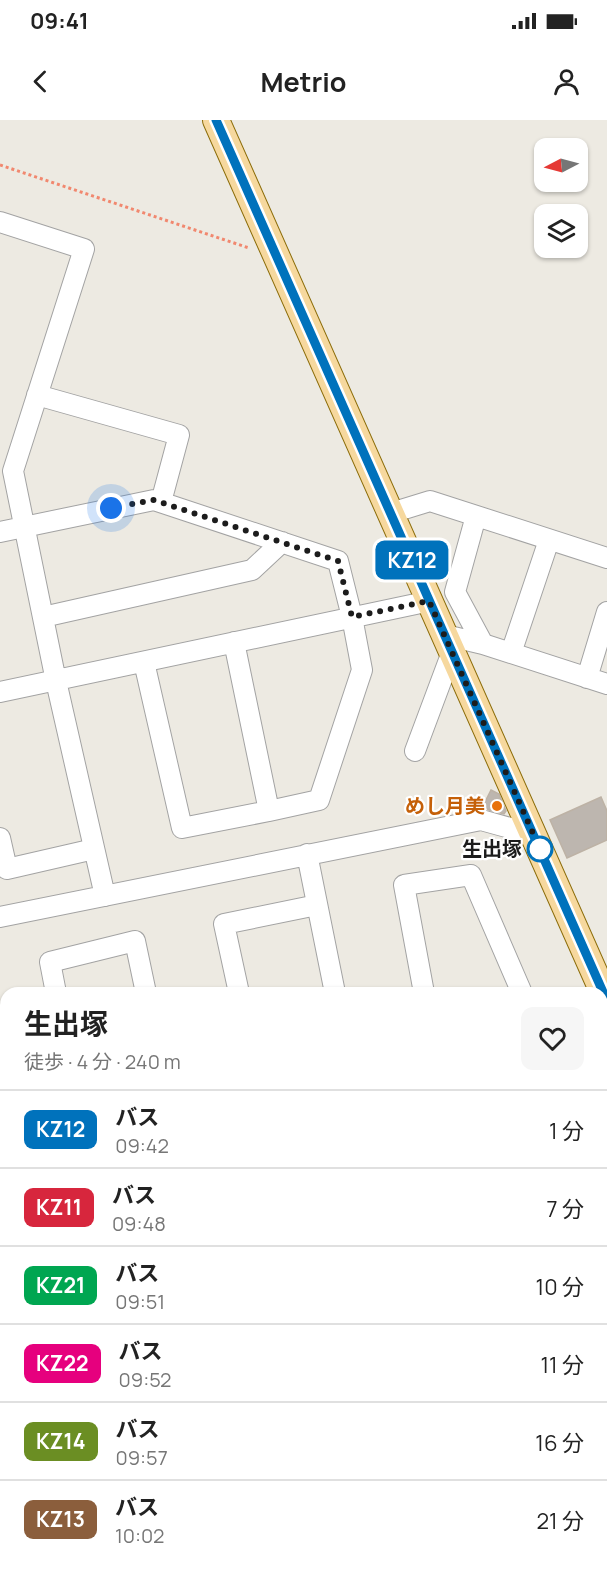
<!DOCTYPE html>
<html lang="ja">
<head>
<meta charset="utf-8">
<style>
	:root { --surface:#fff; --page:#f6f6f6; --text:#222; --muted:#767676; --line:#e0e0e0 }
	body { margin:0; font-family:Manrope,"Noto Sans JP",sans-serif; background:var(--page); color:var(--text); height:100vh; display:flex; flex-direction:column; font-size:22px; white-space:nowrap }
	* { box-sizing:border-box; margin:0 }
	p { font-size:20px; color:var(--muted) }
	.icon { flex:none; width:33px; height:33px; fill:none; stroke:currentColor; stroke-width:2; stroke-linecap:round; stroke-linejoin:round }
	.map { position:relative; flex:1; overflow:hidden }
	.drawer { position:absolute; left:0px; top:867px; width:608px; height:584px; display:flex; flex-direction:column; background:var(--surface); border-radius:18px 18px 0 0; box-shadow:0 2px 4px #0004 }
	.drawer>* { flex:none }
	.badge { padding:0 12px; border-radius:9px; font-size:21px; line-height:39px }
	.needle { width:39px; rotate:264deg }
	.buttons { position:absolute; left:534px; top:18px; display:grid; gap:12px }
	.buttons a { display:grid; place-items:center; width:54px; height:54px; border-radius:12px; background:var(--surface); box-shadow:0 2px 4px #0004; font-size:30px }
	.you { position:absolute; width:30px; height:30px; margin:-15px; border:4px solid #fff; border-radius:50%; background:#1a73e8; box-shadow:0 0 0 9px #1a73e833 }
	.map>.badge { position:absolute; translate:-50% -50%; box-shadow:0 0 0 3px #fff }
	.round { display:grid; place-items:center; flex:none; width:63px; height:63px; border-radius:12px; background:var(--page) }
	.overview { display:flex; align-items:center; justify-content:space-between; height:102px; padding:0 24px }
	h1 { font-size:28px; font-weight:700; line-height:45px }
	ul { padding:0; list-style:none }
	li { display:flex; align-items:center; gap:18px; height:78px; padding:0 24px; border-top:2px solid var(--line) }
	li div { flex:1 }
	li b { display:block; font-size:22px }
	li em { font-style:normal }
	li .badge { min-width:66px; font-weight:700; text-align:center }
	.status { display:flex; justify-content:space-between; align-items:center; height:42px; padding:0 30px; background:var(--surface); direction:ltr }
	.status svg { height:16px; fill:currentColor }
	header { display:flex; justify-content:space-between; align-items:center; height:78px; padding:0 24px; background:var(--surface); font-size:27px; font-weight:700 }
	.map>svg:first-child { display:block }
</style>
</head>
<body>
<div class="status"><b>09:41</b><svg viewBox="0 0 49 12"><path d="M0 12V9h3v3zM5 12V6h3v6zM10 12V3h3v9zM15 12V0h3v12zM26 1h20v11H26zM47 4h2v5h-2z"/></svg></div>
<header><svg class="icon" aria-label="back" viewBox="0 0 24 24"><path d="M15 5l-7 7 7 7"/></svg>Metrio<svg class="icon" aria-label="person" viewBox="0 0 24 24"><circle cx="12" cy="8" r="4"/><path d="M4 21q1-7 8-7t8 7"/></svg></header>
<div class="map">
<svg width="607" height="1450" viewBox="0 0 607 1450">
	<rect width="100%" height="100%" fill="#edeae2"/>
	<g fill="none" stroke-linecap="round" stroke-linejoin="round">
		<!-- stream -->
		<path stroke="#a4c8d8" stroke-width="5" d="M602,1161L607,1157
			M213,1450L220,1444"/>
	</g>
	<!-- building -->
	<path fill="#bdb6af" stroke="#bdb2a5" stroke-width="1.5" d="M491,670L499,674L506,691L504,694L489,690L483,686Z
		M601,677L607,691V720L567,738L550,700Z"/>
	<g fill="none" stroke-linecap="round" stroke-linejoin="round">
		<defs>
			<path id="minor" d="M0,102L84,129L13,351L56,561L105,776
				M37,275L179,315L161,382
				M391,393L430,381L607,438
				M476,396L455,472L483,524
				M0,412L154,380L338,441L352,497L362,550L319,680L269,691
				M43,497L252,450L282,422
				M445,515L483,524L607,564
				M511,533L549,420
				M144,542L182,708L269,691L234,522
				M587,558L607,492
				M0,572L430,481
				M415,631L452,532
				M0,718L7,749L94,729
				M307,734L335,873
				M0,797L481,700L510,708L531,709
				M56,873L50,842L135,821L146,873
				M239,873L224,804L317,785
				M424,873L404,765L471,755L522,873
				M602,910L607,909
				M0,991L6,993
				M0,1053L6,1033
				M602,1147L607,1144
				M602,1203L607,1204
				M0,1228L6,1231
				M585,1444L590,1450
				M166,1450L173,1444"/>
			<path id="major" d="M216,0L607,881"/>
		</defs>
		<!-- minor casing -->
		<use href="#minor" stroke="#a3a3a3" stroke-width="22"/>
		<!-- major casing -->
		<use href="#major" stroke="#8b6c09" stroke-width="28"/>
		<!-- path -->
		<path stroke="#f1886f" stroke-width="3" stroke-dasharray="3 3" stroke-linecap="butt" d="M0,45L249,128"/>
		<!-- minor -->
		<use href="#minor" stroke="#fff" stroke-width="20"/>
		<!-- major -->
		<use href="#major" stroke="#f6d89e" stroke-width="26"/>
	</g>
	<g fill="none" stroke-linecap="round" stroke-linejoin="round">
		<defs>
			<path id="line" d="M216,0L607,881"/>
		</defs>
		<!-- line casing -->
		<use href="#line" stroke="#fff" stroke-width="14"/>
		<!-- line -->
		<use href="#line" stroke="#0072bc" stroke-width="9"/>
		<!-- walk -->
		<path stroke="#1c1c1c" stroke-width="6" stroke-dasharray="0 10.8" d="M111,388L154,380L338,441L352,497L429,481L541,731L540,729"/>
	</g>
	<!-- markers -->
	<circle fill="#e8710a" stroke="#fff" stroke-width="2" cx="497" cy="686" r="6"/>
	<circle fill="#fff" stroke="#0072bc" stroke-width="3" cx="540" cy="729" r="12"/>
	<g text-anchor="middle" stroke-width="4.5" stroke-linejoin="round" paint-order="stroke">
		<!-- food labels -->
		<g font-size="20" font-weight="bold" fill="#c56008" stroke="#fff" text-anchor="end">
			<text x="485" y="693">めし月美</text>
		</g>
		<!-- stop labels -->
		<g font-size="20" font-weight="bold" fill="#1c1c1c" stroke="#fff" text-anchor="end">
			<text x="522" y="736">生出塚</text>
		</g>
	</g>
</svg>
<div class="buttons">
<a><svg class="needle" viewBox="-14 -14 28 28"><path d="M0-13l5 13h-10z" fill="#e53935"/><path d="M0 13l5-13h-10z" fill="#767676"/></svg></a>
<a><svg class="icon" aria-label="layers" viewBox="0 0 24 24"><path d="M12 4l9 5-9 5-9-5zM3 14l9 5 9-5"/></svg></a>
</div>
<div class="you" style="left:111px;top:388px"></div>
<b class="badge" style="left:412px;top:440px;background:#0072bc;color:#fff">KZ12</b>
<section class="drawer">
<div class="overview"><div><h1>生出塚</h1><p>徒歩 · 4 分 · 240 m</p></div><a class="round"><svg class="icon" aria-label="heart" viewBox="0 0 24 24"><path d="M12 20l-8-8c-3-5 5-10 8-4 3-6 11-1 8 4z"/></svg></a></div>
<ul>
<li><span class="badge" style="background:#0072bc;color:#fff">KZ12</span><div><b>バス</b><p>09:42</p></div><em>1 分</em></li>
<li><span class="badge" style="background:#d7263d;color:#fff">KZ11</span><div><b>バス</b><p>09:48</p></div><em>7 分</em></li>
<li><span class="badge" style="background:#00a651;color:#fff">KZ21</span><div><b>バス</b><p>09:51</p></div><em>10 分</em></li>
<li><span class="badge" style="background:#e6007e;color:#fff">KZ22</span><div><b>バス</b><p>09:52</p></div><em>11 分</em></li>
<li><span class="badge" style="background:#6b8e23;color:#fff">KZ14</span><div><b>バス</b><p>09:57</p></div><em>16 分</em></li>
<li><span class="badge" style="background:#8b5e3c;color:#fff">KZ13</span><div><b>バス</b><p>10:02</p></div><em>21 分</em></li>
</ul>
</section>
</div>
</body>
</html>
